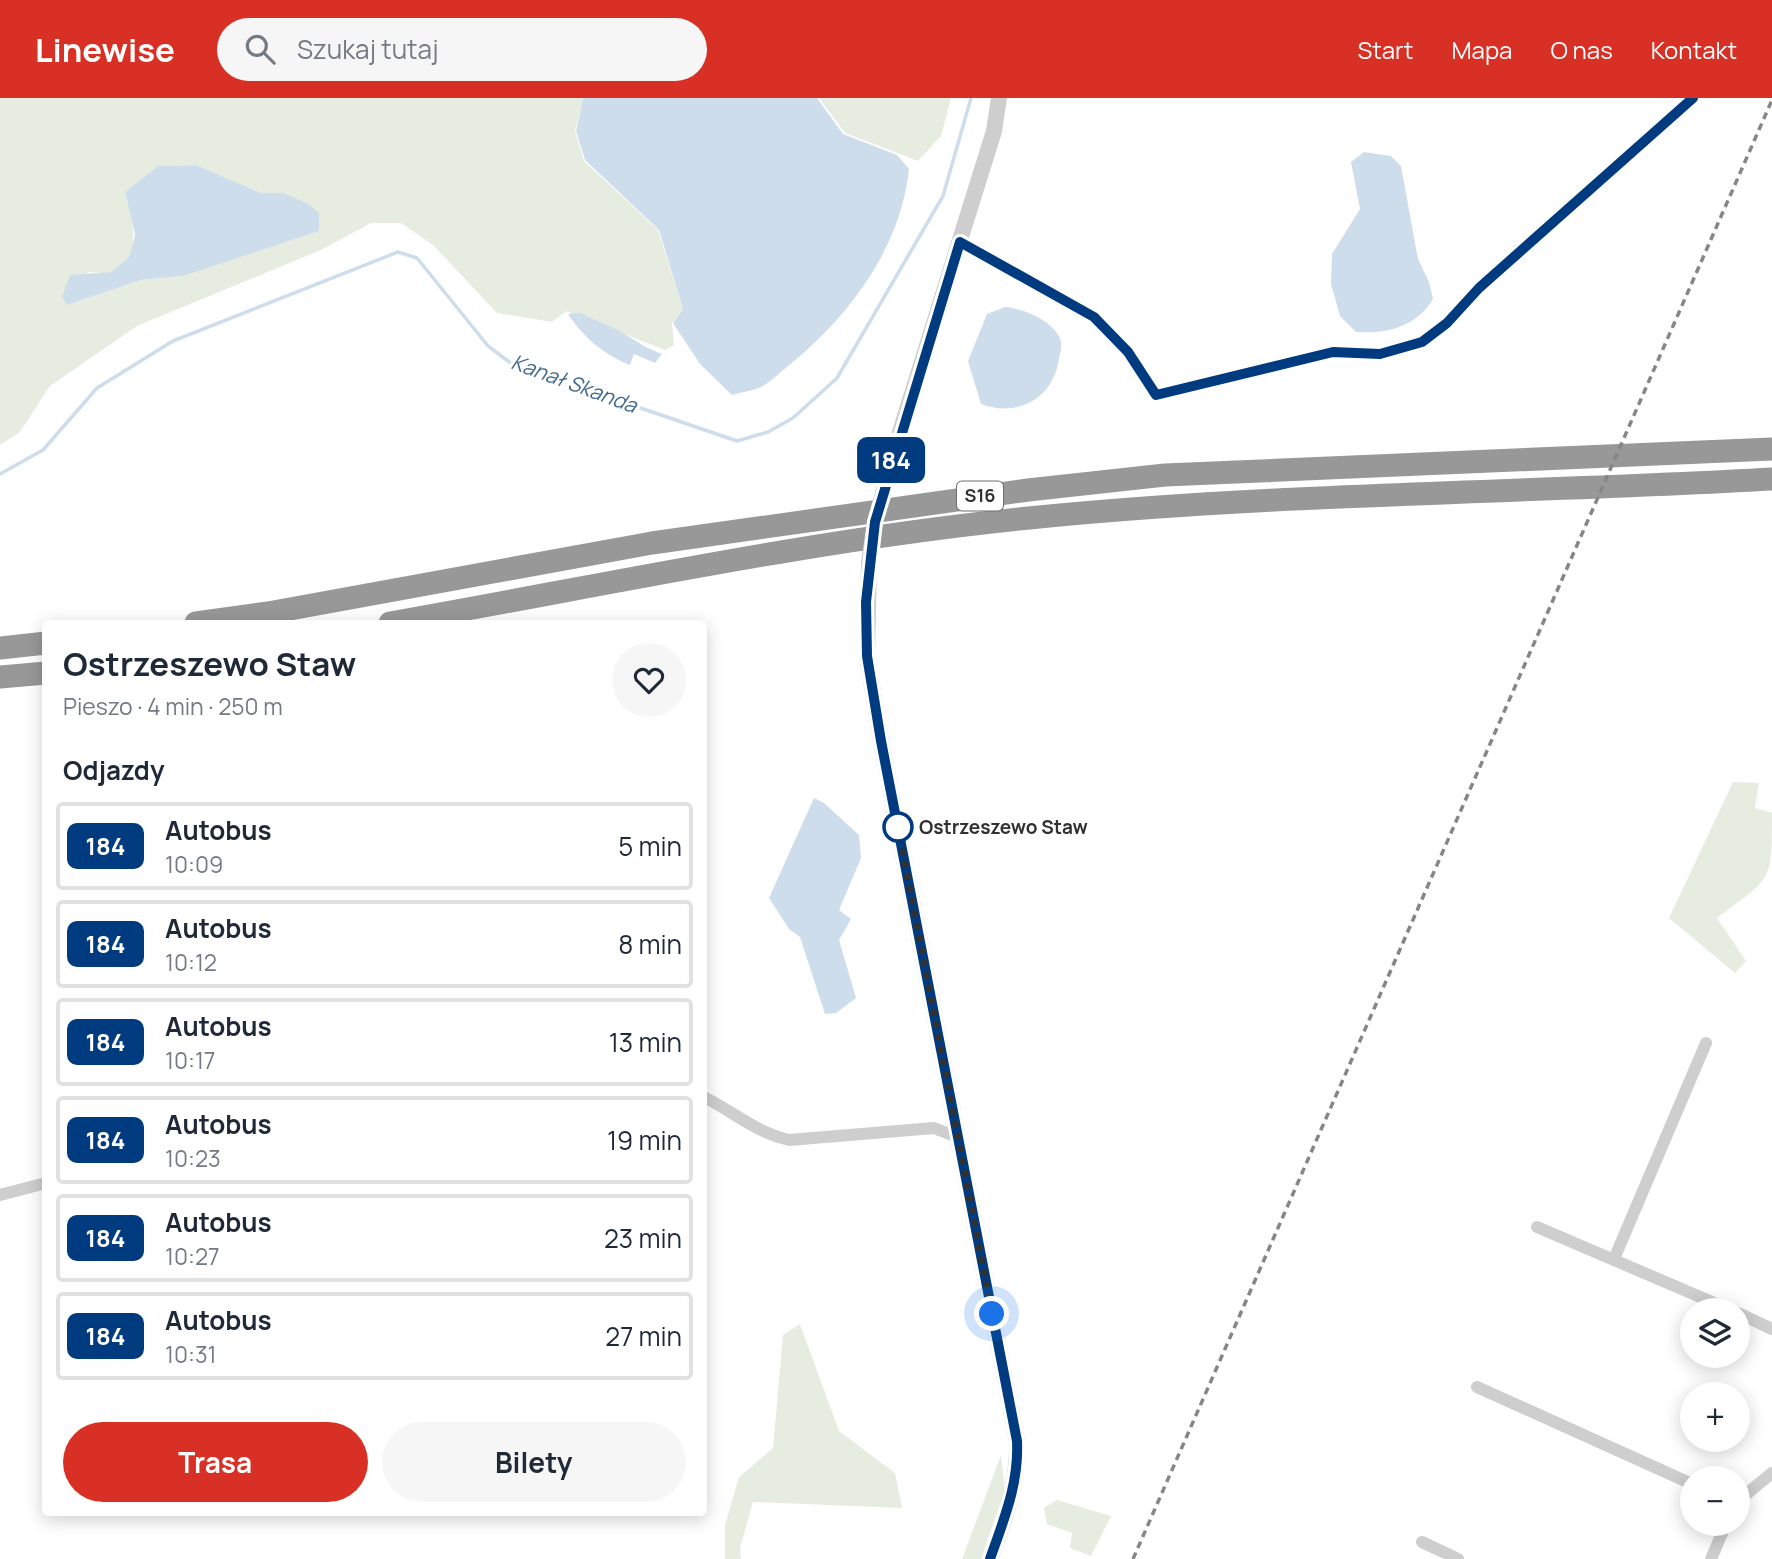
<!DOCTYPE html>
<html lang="pl">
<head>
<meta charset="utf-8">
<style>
	:root { --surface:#fff; --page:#f6f6f7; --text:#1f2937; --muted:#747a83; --line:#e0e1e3; --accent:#d93025 }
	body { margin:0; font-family:Manrope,sans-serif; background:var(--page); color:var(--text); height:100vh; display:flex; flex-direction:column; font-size:26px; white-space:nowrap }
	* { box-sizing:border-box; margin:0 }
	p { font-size:23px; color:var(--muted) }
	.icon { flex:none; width:38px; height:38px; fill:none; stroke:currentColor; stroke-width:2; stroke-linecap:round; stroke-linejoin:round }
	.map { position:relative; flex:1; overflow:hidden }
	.details { position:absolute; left:42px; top:522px; width:665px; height:896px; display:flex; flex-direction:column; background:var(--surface); border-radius:7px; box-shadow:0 4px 18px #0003 }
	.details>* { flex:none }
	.badge { padding:0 14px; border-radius:10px; font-size:24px; line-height:46px }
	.controls { position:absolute; left:1680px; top:1200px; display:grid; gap:14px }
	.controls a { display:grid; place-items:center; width:70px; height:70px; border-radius:50%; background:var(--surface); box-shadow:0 4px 18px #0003; font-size:35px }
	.you { position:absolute; width:35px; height:35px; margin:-18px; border:5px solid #fff; border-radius:50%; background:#1a73e8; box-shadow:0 0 0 10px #1a73e833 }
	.map>.badge { position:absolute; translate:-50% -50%; box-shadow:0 0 0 4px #fff }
	h2 { padding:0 21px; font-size:26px; line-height:63px }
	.round { display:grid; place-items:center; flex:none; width:74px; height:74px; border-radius:37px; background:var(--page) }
	.overview { display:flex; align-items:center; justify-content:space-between; height:119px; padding:0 21px }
	h1 { font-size:33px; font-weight:700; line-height:52px }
	.primary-button { display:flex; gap:14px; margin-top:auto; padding:14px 21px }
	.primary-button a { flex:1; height:80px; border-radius:42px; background:var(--accent); color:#fff; font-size:28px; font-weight:700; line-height:80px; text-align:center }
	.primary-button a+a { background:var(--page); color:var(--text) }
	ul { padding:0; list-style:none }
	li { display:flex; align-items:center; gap:21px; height:88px; margin:0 14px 10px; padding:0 7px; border:4px solid var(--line); border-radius:7px }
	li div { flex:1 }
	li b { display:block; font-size:26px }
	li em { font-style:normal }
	li .badge { min-width:77px; font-weight:700; text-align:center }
	header { display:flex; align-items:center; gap:42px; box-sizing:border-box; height:98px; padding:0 35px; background:var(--accent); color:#fff }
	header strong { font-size:33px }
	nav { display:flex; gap:38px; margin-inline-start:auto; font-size:24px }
	.search { width:490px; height:63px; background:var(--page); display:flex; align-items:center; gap:18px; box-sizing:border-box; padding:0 24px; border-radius:38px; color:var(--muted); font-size:26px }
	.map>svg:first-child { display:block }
</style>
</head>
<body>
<header>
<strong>Linewise</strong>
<div class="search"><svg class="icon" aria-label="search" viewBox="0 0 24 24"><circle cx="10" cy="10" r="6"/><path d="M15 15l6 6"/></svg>Szukaj tutaj</div>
<nav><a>Start</a><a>Mapa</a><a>O nas</a><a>Kontakt</a></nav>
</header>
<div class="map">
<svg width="1772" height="1461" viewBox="0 0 1772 1461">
	<rect width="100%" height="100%" fill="#fff"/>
	<!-- green -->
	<path fill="#e6ede0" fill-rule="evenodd" d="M0,0H583L575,33L584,63L658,132L683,211L672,225L674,247L665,252L566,213L552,224L497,215L433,147L401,125H371L321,152L137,228L50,288L19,335L0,347ZM196,67L261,95H284L307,105L183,178L141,182L67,207L88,174C95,174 105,176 111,174C146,161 131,119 125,94L158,68Z
		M819,0H951L941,38L918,63L845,35Z
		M1733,684L1759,685L1755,710L1772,715C1772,787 1772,778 1717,820L1746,863L1735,875L1669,820Z
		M800,1226L839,1333L895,1375L902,1410L753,1404L740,1450L741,1461H725V1427L739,1379L773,1350L783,1237Z
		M1001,1357L1005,1392L981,1461H962Z
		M1057,1402L1111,1418L1091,1458L1070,1450L1072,1435L1047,1426L1044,1410Z"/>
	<!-- water -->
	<path fill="#ceddeb" d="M583,0H817L843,36L897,57L909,71C901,150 848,220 788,268C780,274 772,283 763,288C754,293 741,294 732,297L700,266L673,225L683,211L659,132L585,62L576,33Z
		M1364,54L1391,58L1401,68L1418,161L1429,184L1433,201C1416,229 1387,236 1356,234L1340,218L1331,186L1332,156L1360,111L1351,64Z
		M196,67L261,95H284L307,105L319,115V133L183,178L141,182L67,207L62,199L70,177L111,174L129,159L135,137L125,94L158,68Z
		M1005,209C1022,210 1057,224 1061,244C1062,249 1060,256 1059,260C1054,300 1018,320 981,306L968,263L987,216Z
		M581,215C593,222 605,225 617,232C633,240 644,250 662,256L655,265L634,256L630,267C604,257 583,239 568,216Z
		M814,700L824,705L859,737L861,760L839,812L851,821L839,842L856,900L836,915L825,916L800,839L789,831L769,800Z"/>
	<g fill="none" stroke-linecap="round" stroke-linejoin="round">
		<!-- stream -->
		<path stroke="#ceddeb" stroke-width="3.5" d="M0,376L43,352L97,290L173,243L398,154L417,160L488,248L512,266L737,343L768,334L793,320L837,280L943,98L971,0"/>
		<!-- minor -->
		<path stroke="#cecece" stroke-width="12" d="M960,144L1094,219L1128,254L1156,297L1333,254L1380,256L1422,244L1447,225L1479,190L1693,0
			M704,999C734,1014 755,1034 789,1042L934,1030L957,1039
			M0,1097L46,1085
			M1537,1129L1733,1213
			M1614,1161L1706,945
			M1738,1215L1772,1231
			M1477,1289L1692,1386
			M1738,1403L1772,1375
			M1422,1444L1458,1461
			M1711,1461L1726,1426"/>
		<!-- tertiary -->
		<path stroke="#cecece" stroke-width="16" d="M897,344L994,33L999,0
			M869,465L867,558L881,643L1017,1343C1018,1386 1005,1421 990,1461"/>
		<!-- motorway -->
		<path stroke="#989898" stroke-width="23" d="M196,525L268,515L652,445L1028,392L1165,377L1772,351
			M390,525C606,487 820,440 1039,419C1282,395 1528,395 1772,381
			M0,550L46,545
			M0,579L46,575"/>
		<!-- rail -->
		<path stroke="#868686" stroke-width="3.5" stroke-dasharray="7 5" stroke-linecap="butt" d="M1133,1461L1772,2"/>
		<!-- tertiary-bridge -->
		<path stroke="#cecece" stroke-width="16" d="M869,465L875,424L897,344"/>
	</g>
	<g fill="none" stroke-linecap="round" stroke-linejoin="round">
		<defs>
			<path id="line" d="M990,1461C1004,1421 1019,1386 1017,1343L881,643L867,558L866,504L875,424L960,144L1094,219L1128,254L1156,297L1333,254L1380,256L1422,244L1447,225L1479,190L1693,0"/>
		</defs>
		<!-- line casing -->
		<use href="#line" stroke="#fff" stroke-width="16"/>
		<!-- line -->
		<use href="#line" stroke="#003b80" stroke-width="10"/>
		<!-- walk -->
		<path stroke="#313131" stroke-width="7" stroke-dasharray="0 12.6" d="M898,729L992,1216"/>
	</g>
	<!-- markers -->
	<circle fill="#fff" stroke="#003b80" stroke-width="3.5" cx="898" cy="729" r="14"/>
	<g text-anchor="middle" stroke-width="7" stroke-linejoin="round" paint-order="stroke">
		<!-- shield labels -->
		<rect fill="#fff" stroke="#6f6f6f" stroke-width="2" x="957" y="383.5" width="46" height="29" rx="5"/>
		<g font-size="18" font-weight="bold" fill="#313131">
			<text x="980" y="404">S16</text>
		</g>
		<!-- stop labels -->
		<g font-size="19" font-weight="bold" fill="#313131" stroke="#fff" text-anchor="start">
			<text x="919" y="736">Ostrzeszewo Staw</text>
		</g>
		<!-- water labels -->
		<g font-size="21" font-style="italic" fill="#436b8f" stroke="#fff">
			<text transform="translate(574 286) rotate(20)" y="7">Kanał Skanda</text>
		</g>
	</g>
</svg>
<div class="controls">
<a><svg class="icon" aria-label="layers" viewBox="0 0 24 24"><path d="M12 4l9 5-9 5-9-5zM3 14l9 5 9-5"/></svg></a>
<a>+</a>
<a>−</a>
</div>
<div class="you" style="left:992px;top:1216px"></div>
<b class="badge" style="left:891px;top:362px;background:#003b80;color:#fff">184</b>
<section class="details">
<div class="overview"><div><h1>Ostrzeszewo Staw</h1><p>Pieszo · 4 min · 250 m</p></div><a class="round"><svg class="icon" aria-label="heart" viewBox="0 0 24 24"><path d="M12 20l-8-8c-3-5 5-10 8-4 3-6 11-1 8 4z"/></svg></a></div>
<h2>Odjazdy</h2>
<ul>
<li><span class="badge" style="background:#003b80;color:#fff">184</span><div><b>Autobus</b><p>10:09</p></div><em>5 min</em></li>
<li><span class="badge" style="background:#003b80;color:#fff">184</span><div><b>Autobus</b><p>10:12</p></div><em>8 min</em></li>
<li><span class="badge" style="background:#003b80;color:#fff">184</span><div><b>Autobus</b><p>10:17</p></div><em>13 min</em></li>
<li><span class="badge" style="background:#003b80;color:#fff">184</span><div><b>Autobus</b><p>10:23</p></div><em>19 min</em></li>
<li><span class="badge" style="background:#003b80;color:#fff">184</span><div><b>Autobus</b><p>10:27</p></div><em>23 min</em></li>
<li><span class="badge" style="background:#003b80;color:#fff">184</span><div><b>Autobus</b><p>10:31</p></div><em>27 min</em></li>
</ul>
<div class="primary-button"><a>Trasa</a><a>Bilety</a></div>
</section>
</div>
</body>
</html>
